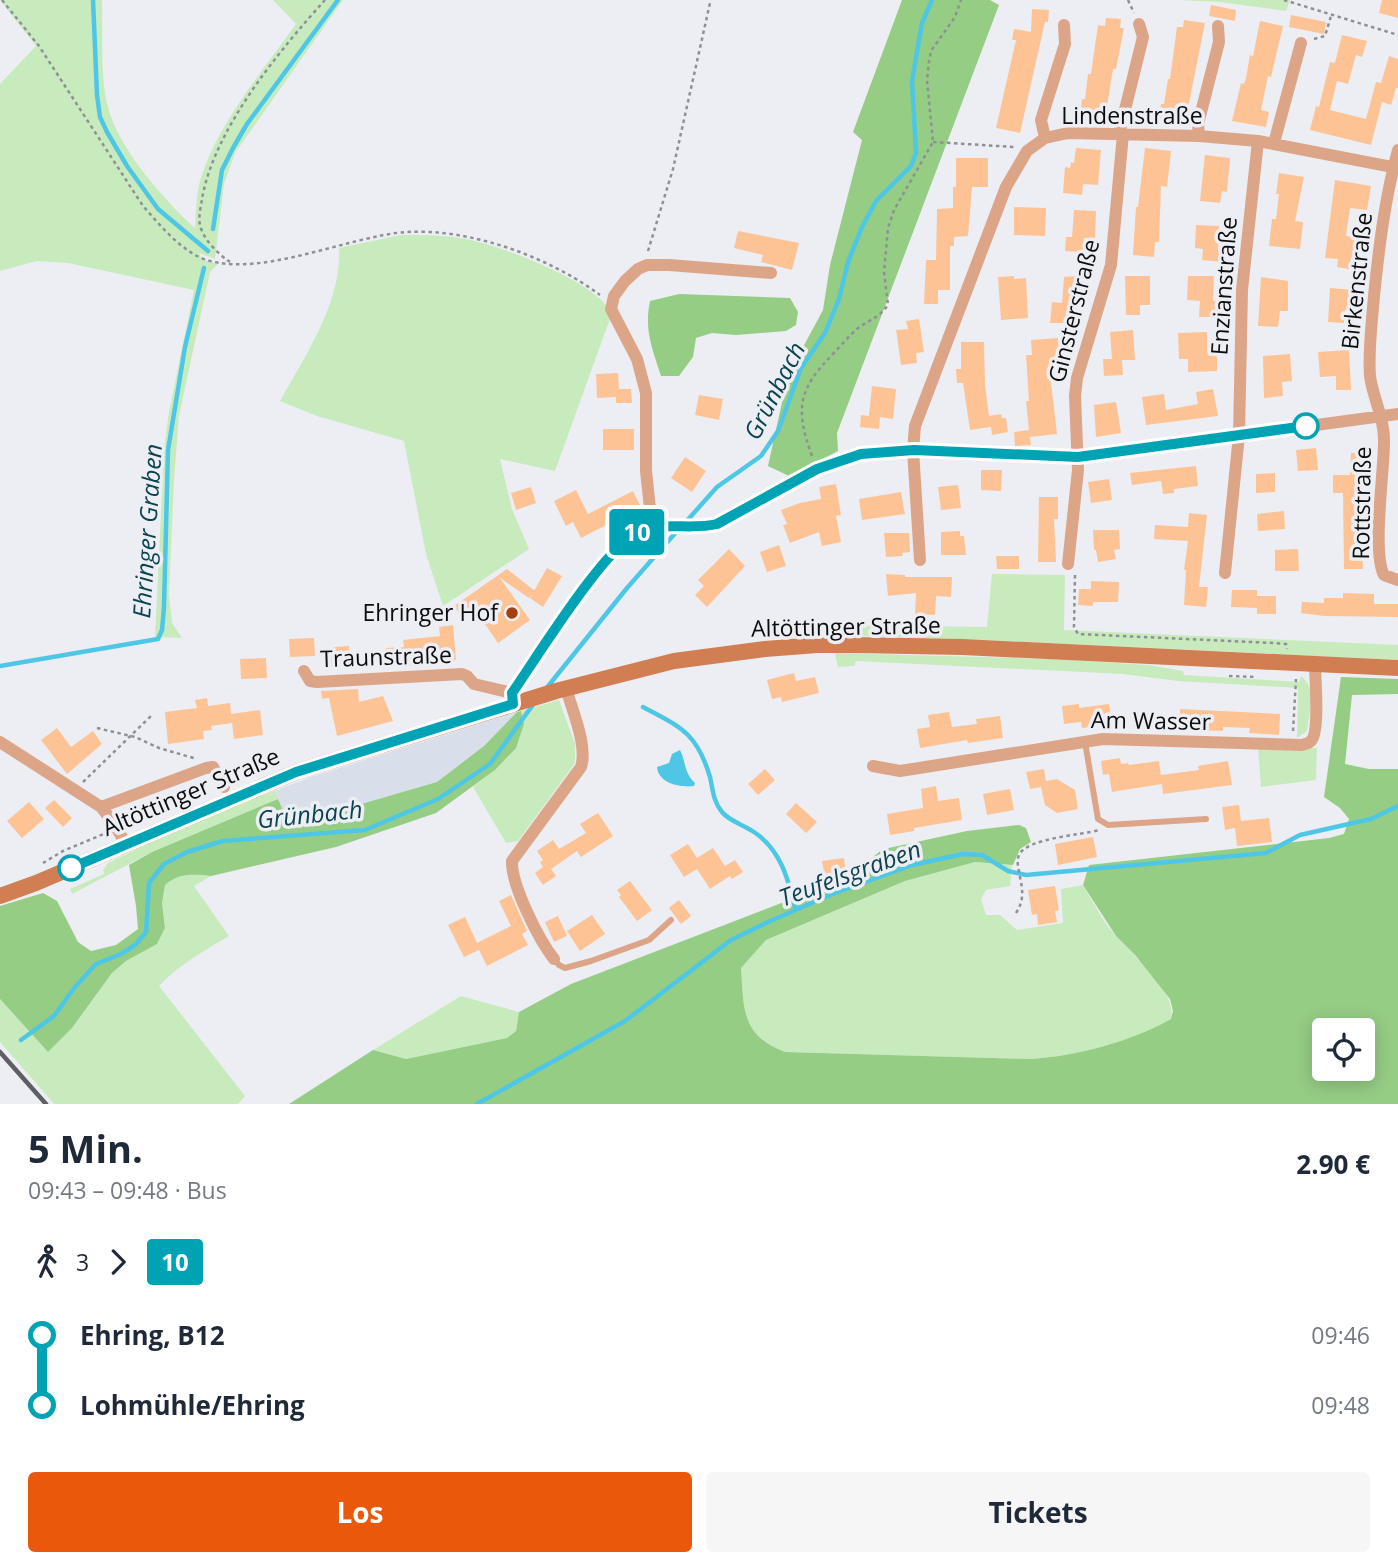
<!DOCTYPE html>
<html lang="de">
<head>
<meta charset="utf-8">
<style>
	:root { --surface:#fff; --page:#f6f6f7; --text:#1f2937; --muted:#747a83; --accent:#ea580c }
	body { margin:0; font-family:"Open Sans",sans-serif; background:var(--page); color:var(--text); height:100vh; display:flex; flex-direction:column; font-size:26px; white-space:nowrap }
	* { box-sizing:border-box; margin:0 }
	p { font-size:23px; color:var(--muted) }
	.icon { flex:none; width:38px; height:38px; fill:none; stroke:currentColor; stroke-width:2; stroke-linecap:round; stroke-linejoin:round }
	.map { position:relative; height:1104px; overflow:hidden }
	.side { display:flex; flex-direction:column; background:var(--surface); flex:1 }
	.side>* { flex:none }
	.badge { padding:0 14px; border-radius:5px; font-size:24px; line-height:46px }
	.tools { position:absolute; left:1312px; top:1018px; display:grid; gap:14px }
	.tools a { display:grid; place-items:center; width:63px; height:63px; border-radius:7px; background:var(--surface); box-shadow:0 4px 18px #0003; font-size:35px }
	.map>.badge { position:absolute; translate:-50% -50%; box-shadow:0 0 0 4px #fff }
	.legs { display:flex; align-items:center; gap:10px; height:77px; padding:0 28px; font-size:23px }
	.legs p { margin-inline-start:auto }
	.headline { display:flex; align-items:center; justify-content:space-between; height:119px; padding:0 28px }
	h1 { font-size:38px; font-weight:700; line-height:52px }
	.button { display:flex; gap:14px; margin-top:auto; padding:14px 28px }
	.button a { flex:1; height:80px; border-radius:7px; background:var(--accent); color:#fff; font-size:28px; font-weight:700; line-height:80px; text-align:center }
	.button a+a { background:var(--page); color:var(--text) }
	ul { padding:0 28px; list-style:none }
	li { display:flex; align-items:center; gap:24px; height:70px; font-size:26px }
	li i { display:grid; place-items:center; width:10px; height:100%; margin:0 9px; background:currentColor }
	li i::after { content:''; width:18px; height:18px; margin:-9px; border:5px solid; border-radius:50%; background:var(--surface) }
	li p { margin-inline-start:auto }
	li:first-child i { background:linear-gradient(#0000 50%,currentColor 0) }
	li:last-child i { background:linear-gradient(currentColor 50%,#0000 0) }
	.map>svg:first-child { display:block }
</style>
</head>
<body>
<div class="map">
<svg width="1398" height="1104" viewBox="0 0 1398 1104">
	<rect width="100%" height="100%" fill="#eceef4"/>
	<!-- built -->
	<path fill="#d8deea" d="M517,712L484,746L437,782L289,825L274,791L311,777Z"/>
	<!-- green -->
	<path fill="#c8ebbd" d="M0,0H102C103,31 100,79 108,107C118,148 164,200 195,228C196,214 196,199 199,185C214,128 262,72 296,24L273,0H343L235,153L224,184L215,259L199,253L202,259L218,264L210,272L179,416L174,480L169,594L172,623L182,638L155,637L164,449L169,412L194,290L68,263L37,261L0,271V84L36,46Z
		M1178,0H1290L1286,11L1220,2Z
		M401,235C423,235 444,235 466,239C502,246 572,274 599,298C605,303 608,309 611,316L555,471L500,459L512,509L529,549L443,606L426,554L404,441L317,416L280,401C305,356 342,302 339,248Z
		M992,574L1065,575L1064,630L1398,645V660L987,640L832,635L829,625L987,627Z
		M835,653L1053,659L1148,665L1183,671L1184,675L1299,682L1301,676C1317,688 1309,714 1307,731L1297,738L1298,688L1178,681L1123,674L856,661L854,666L838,667Z
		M559,700L575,744V763L518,841L506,843L473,787C498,767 529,746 521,711Z
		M1258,747L1317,748L1316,780L1261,787Z
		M274,791L278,799L152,852L72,894L70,889L104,874L103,870L108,863L179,828Z
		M975,862L1012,865L1010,886L986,890L981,899L986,915H1000L1017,930L1063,923L1061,889L1083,885C1093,902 1102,920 1115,935C1133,956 1177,989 1171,1019C1130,1042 1078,1056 1031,1059L785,1052C741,1035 744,1010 741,968L766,940L905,881Z
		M194,874L211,876L194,886L229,936C204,951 178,965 159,986L245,1096L238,1104H54L0,1042V999L48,1052L72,1028L112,973L126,961L157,944L165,928L162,903L165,885L173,878Z
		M461,996L519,1012L516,1031L507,1038L406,1059L373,1050Z"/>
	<!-- forest -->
	<path fill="#95cd85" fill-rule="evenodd" d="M902,0H990L999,5L837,433L838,451L789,476L768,466L788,375L823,310L830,265L862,140L853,132Z
		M679,294L790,298L798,312L796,325L786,331L736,335L712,333L696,338L693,357L679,376H661C652,348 644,330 650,301Z
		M1341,677L1398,679V694L1352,695L1345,764L1369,769H1398V1104H289L373,1050L406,1059L507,1038L516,1031L519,1012L571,984L854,875C866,867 872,855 884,849L967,831L1019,825L1026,828L1031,842L1020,849L1013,865L975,862L905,881L766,940L741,968C744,1010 741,1035 785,1052L1031,1059C1077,1056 1130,1042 1171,1019L1173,1011L1170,999L1136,956L1116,936L1083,885L1089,865L1329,838L1344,834L1349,819L1340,808L1324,797ZM1325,1031H1363V1069H1325Z
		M521,711L524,724L516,748L495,770L436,813L336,847L211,876C194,874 178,873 165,885L162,903L165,928L157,944L126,961L112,973L72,1028L48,1052L0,999V906L43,893L57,901L78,942L91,951L116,945L138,929L136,906L129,865L152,852L278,799L289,825L437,782L484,746L517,712Z"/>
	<!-- water -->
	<path fill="#4dc7e5" d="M680,750C686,762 684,773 695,783L694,786C680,788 658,783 657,767L669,763L672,754Z"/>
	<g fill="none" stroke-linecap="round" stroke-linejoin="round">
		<!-- stream -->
		<path stroke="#4dc7e5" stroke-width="4.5" d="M93,0L97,95L100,117L107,132L127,166L158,209L208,251
			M213,229L222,170L233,148L247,124L338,0
			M684,524L717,487L761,456L778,431L801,368L825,333L839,299L848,262L862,227L876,201L911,166L916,153L912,81L922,23L932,0
			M0,666L158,639L162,630L164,607L168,450L185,347L204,268
			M545,690L627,588L678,530
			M643,707C681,727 697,733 710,777C713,790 713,801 722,812C729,821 744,825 754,832C781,850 788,879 796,910
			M21,1040L54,1016L75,987L96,964L121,954L135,945L146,932L149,883L164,864L187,852L223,841L365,830L438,799L490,764L535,702
			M477,1104L625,1021L731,940L768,922L835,893L912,865L963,854L982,855L1008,871L1026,875L1266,853L1300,835L1371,819L1398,806"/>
	</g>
	<!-- building -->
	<path fill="#fec394" d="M1382,0H1398V18L1379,13Z
		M1211,5L1236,10L1235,21L1209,16Z
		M1032,9L1049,10L1048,22H1045L1020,133L996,128L1016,40H1012L1014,29L1031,32Z
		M1291,15L1326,22L1324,34L1289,27Z
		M1106,18L1121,19L1120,28H1124L1116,69H1113L1105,119L1080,116L1082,99H1085L1088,74H1091L1098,25L1105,26Z
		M1184,20L1205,23L1185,123L1159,119L1161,104H1164L1168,79H1170L1177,27H1183Z
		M1260,21L1283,26L1271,77L1268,76L1261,110L1269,112L1266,127L1232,121L1241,83L1244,84L1246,78L1250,55L1253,56Z
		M1342,35L1367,41L1362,57L1356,55L1348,84L1337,81L1330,110L1366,119L1376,82L1381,83L1389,56L1398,59V88H1396L1391,105L1382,102L1371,145L1310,130L1316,106L1319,107L1330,62L1335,63Z
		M1076,148L1101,150L1098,185L1083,184L1082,195L1063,193L1065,167L1070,168L1071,162L1074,163Z
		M1145,148L1171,151L1167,187L1161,186L1159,242H1155L1154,257L1133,255L1136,207H1138Z
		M1205,155L1230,158L1227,192L1222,191L1220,203L1200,201Z
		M956,158H988V187H972L968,236L954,237V246H950V290H938V304H924L926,260H936L937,209L953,208V187H956Z
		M1279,173L1304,177L1295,221L1303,222L1300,249L1269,246L1272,219H1276L1279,194H1276Z
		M1335,180L1371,186L1367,210L1350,208L1346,236L1362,238L1359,259L1351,258L1349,269L1337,267L1338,259L1325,258Z
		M1014,207L1046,208L1045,236L1014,235Z
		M1074,210L1096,211L1095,238H1084L1083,252L1065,251L1066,237H1072Z
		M1196,225L1219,226L1218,251H1223L1222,262L1202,260L1203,249L1195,248Z
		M738,231L799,243L792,270L761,262L763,255L734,248Z
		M1014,276V279L1026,278L1028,318L1001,320L998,277Z
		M1078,276L1079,308H1068L1069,323H1050L1052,302L1062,303L1064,277Z
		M1125,276H1150V305H1140V315H1126Z
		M1188,276H1214L1213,301H1217L1216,317H1199L1200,301L1187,300Z
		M1261,277L1288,281V311H1280L1278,327L1258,326Z
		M1330,288L1355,290L1354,311L1345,310L1344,323L1328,322Z
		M919,319L924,352L916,353L917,363L901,365L896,330L908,329L906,321Z
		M1133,330L1135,360H1122L1123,375L1104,376L1103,359H1112L1110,332Z
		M1207,332V352H1217V371L1188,372V359H1179L1178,333Z
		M1058,338L1060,373L1050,374L1057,434L1030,437L1031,445L1015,446L1014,432L1029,430L1026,401H1029L1026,355H1032L1031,340Z
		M961,342H984L985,385L989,416L1001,414L1002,418H1006L1008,432L992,435L991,427L970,430L963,383H957L956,369H961Z
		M1349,350L1351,390H1336V376L1320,377L1318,352Z
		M1290,354L1292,381L1282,382L1283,396L1264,398L1263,356Z
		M618,373L619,389H631L632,403H616V397L597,398L596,374Z
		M872,386L896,389L893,419L880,417L879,429L860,427L861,415L869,416Z
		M1213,389L1218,416L1146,425L1142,397L1164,394L1166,410L1198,404L1196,392Z
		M699,395L723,399L719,420L695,415Z
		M1116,402L1121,433L1096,437L1094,405Z
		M603,429H634V450H603Z
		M1316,448L1318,470L1298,471L1296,450Z
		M1351,453H1367V478L1361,477L1360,502L1363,569H1344L1343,493H1333V475H1350Z
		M685,457L706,471L692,492L671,478Z
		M1196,466L1198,486L1174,489V493L1163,494L1161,481L1132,485L1130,473Z
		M981,470H1002L1001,491L981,490Z
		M1275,473V492L1256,493V474Z
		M1109,479L1112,500L1091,503L1088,482Z
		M836,484L841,515L836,516L841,542L822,546L819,532L790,543L783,525L787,524L781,510L800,503L821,499L819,487Z
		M958,485L961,508L941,510L938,487Z
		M531,487L536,503L516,510L511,493Z
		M576,490L588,514L633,491L641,507L581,538L573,522L566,526L554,501Z
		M901,492L905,514L862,520L859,499Z
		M1039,497H1058V519H1054L1056,562H1038Z
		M1284,511L1285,529L1258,531L1257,514Z
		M1189,513L1207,515L1199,587H1208L1206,607L1184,605L1186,570H1184L1188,541L1154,539L1155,525L1188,527Z
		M1093,530H1119L1120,549L1114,550L1116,559L1098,562L1096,550H1094Z
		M960,531V536H964L966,555H941V532Z
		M884,533H909L910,552L902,553L903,556L886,557Z
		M779,545L786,566L767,572L760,552Z
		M729,549L745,566L707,607L695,595L704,586L698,580Z
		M1298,549L1299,571H1275V550Z
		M996,556H1019V569H997Z
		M547,568L562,576L543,607L530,598Z
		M507,569L535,591L529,598L500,578L530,620L498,643L476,611L464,619L454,606Z
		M886,574L905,575V577H952L951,597L936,596L935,615L915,614L916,593L888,596Z
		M1091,581L1119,582L1118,602H1093V606L1078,605L1079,589H1091Z
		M1232,590H1257V596H1276V614H1257V608L1231,607Z
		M1343,593L1374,594V604H1398V617L1324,616L1301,613L1302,602L1324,603V598H1343Z
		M453,625L456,660L405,666V660L386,661V648L404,647L403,640L440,636L439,627Z
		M314,638L315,656L290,657L289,639Z
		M349,646L350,666L325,667L323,648Z
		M266,658L267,678L241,679L240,659Z
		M794,673L796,681L815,677L819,693L782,702L781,697L772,699L767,680Z
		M358,689L359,702L383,696L393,721L337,736L329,698L322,699L321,691Z
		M207,698L208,706L230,703L232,723L211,726L212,730L203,731L204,739L168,744L165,712L197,708L195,700Z
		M1079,704V708L1109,704L1112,725L1082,728L1081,722L1064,724L1062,706Z
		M1180,709L1280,714L1279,735L1249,733L1250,728L1223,727V731L1191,730V726H1180Z
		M260,710L263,735L234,739L231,714Z
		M949,712L952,727L977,724L976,719L1000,716L1003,738L968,743L967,740L920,748L917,729L930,727L928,715Z
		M57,728L71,747L93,731L102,744L67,774L41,740Z
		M1120,758L1121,764L1128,763L1129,765L1159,761L1162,784L1112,792L1109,774L1103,775L1101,761Z
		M1228,761L1232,785L1163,794L1161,775L1199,770L1198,766Z
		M765,769L775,780L758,795L748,784Z
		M1044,769L1046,781L1057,779L1075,790L1078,809L1057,813L1045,805L1041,787L1030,789L1026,772Z
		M936,786L938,801L959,798L962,820L914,828V831L890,835L887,814L923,808L921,789Z
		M1010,789L1014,810L987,815L983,794Z
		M54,800L72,818L63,827L45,808Z
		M29,802L44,819L22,838L7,821Z
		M796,803L817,822L806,833L786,814Z
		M1239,805L1241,821L1269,818L1272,842L1237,846L1235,828L1225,830L1222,807Z
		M598,813L613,836L581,857L577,851L551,869L556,876L543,885L535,873L543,867L540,862L543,860L537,851L553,840L559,849L586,833L580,824Z
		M1093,837L1097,857L1058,865L1055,844Z
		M688,844L697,858L713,848L725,866L735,860L743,872L732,879L730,876L710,889L697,869L684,877L670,855Z
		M844,858L846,872L825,877L822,861Z
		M630,881L652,910L637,921L619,897L621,895L617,890Z
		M1055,886L1059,910L1055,911L1057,922L1038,925L1037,914L1032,915L1028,890Z
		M511,895L527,931L522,934L528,945L487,966L479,950L464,957L448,925L465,917L477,943L511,926L499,901Z
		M679,900L691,916L681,924L669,908Z
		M592,915L605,934L580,951L567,931Z
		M558,916L567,936L554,942L545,922Z"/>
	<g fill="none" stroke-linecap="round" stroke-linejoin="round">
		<!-- path -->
		<path stroke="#8f9095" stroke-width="2.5" stroke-dasharray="3.5 3.5" stroke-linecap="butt" d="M2,0L39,46L143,206C159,224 175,244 197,256C251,283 347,236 406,232C470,228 549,257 600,295
			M1128,0L1134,13
			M1284,0L1398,35
			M1314,39L1325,36L1331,16
			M933,142L1014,147
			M648,251L673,169L710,3
			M230,262C218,254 203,239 200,225C198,217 201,207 202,199C214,129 279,51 325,0
			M812,456C794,407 799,388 835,352C842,344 850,335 858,328C872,318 876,320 888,305L884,272L888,228L894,210L933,142L927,80L929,61L931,51L955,17L961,0
			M1075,575L1074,627L1078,634L1273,643L1286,644L1287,649
			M1229,676L1257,677
			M97,728L135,737L159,748L197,759
			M1293,731L1296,679
			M83,782L152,715
			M129,825L146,819
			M43,863L63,851L106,833
			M1016,913C1024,901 1023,891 1020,877C1019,870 1016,862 1019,855C1027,838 1081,835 1100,830"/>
		<!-- service -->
		<path stroke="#dda588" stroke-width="6" d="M1085,742L1098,819L1108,825L1206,819
			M554,959L559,965L565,968L591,961L649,940L671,920"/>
		<!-- minor -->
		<path stroke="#dda588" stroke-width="12" d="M1119,134L1143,37L1139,24
			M1199,136L1198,124L1219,42L1218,26
			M1045,138L1041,120L1065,44L1064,25
			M1274,143L1301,43
			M1398,150C1385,197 1379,247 1374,296C1372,322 1368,350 1370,376C1373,399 1385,419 1384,443C1384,471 1372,553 1384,575L1398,580
			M652,527L646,471V393L637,359L611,309L614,296L625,281L638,269L647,265H669L771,273
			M920,560L913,450L915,426L1006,187L1027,151L1045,138L1068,133L1199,136L1258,141L1398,168
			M1068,564L1078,470L1075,396L1077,378L1111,265L1123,134
			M1225,573L1239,435L1242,290L1258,141
			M304,671L310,681L317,682L462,674L467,676L474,684L512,693
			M513,704L512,693C536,659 608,541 642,530C667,522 692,531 717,524L817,469L861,454L913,450L1078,457L1398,414
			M0,742L101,807L113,822L126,844
			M873,766L900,771L1103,739L1301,745C1304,744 1308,744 1311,741C1320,732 1315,678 1315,664
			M101,807L206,768L213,767L224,787
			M554,959C539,940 511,885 512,861L581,767C588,746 572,710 566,688"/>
		<!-- secondary -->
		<path stroke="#d17e52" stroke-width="16" d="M0,896L36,883L296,772L556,691L674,661L765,649L817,645H855L963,647L1398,668"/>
		<!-- rail -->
		<path stroke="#5e5f63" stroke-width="4.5" d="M0,1052L46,1104"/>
	</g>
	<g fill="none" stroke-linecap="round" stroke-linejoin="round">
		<defs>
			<path id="line-1" d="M71,868L296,772L513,704L512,693C536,659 608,541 642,530C667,522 692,530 717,524L817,469L861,454L914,450L1078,457L1306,426"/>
		</defs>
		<!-- line-1 casing -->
		<use href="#line-1" stroke="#fff" stroke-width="16"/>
		<!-- line-1 -->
		<use href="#line-1" stroke="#00a3b4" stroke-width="10"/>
	</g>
	<!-- markers -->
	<g fill="#fff" stroke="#00a3b4" stroke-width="3.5">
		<circle cx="1306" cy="426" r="12"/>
		<circle cx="71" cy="868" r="12"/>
	</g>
	<circle fill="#a4400f" stroke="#eceef4" stroke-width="2.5" cx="512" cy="613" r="7"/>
	<g text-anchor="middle" stroke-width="7" stroke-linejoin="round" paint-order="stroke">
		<!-- street labels -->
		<g font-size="23" fill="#0c0c0e" stroke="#eceef4">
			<text x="1132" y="124">Lindenstraße</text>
			<text transform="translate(1357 281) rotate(-84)" y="8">Birkenstraße</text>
			<text transform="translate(1224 286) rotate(-86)" y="8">Enzianstraße</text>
			<text transform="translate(1074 311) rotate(-76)" y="8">Ginsterstraße</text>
			<text transform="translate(1362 503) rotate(-89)" y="8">Rottstraße</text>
			<text transform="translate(846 627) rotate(-1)" y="8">Altöttinger Straße</text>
			<text transform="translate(386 657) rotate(-2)" y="8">Traunstraße</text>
			<text transform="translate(1151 721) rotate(1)" y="8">Am Wasser</text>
			<text transform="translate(191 792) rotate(-23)" y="8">Altöttinger Straße</text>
		</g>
		<!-- poi labels -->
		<g font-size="23" fill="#0c0c0e" stroke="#eceef4" text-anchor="end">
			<text x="498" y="621">Ehringer Hof</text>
		</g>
		<!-- water labels -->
		<g font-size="24" font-style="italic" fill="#0b434f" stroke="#eceef4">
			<text transform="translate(775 391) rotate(-63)" y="8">Grünbach</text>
			<text transform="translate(148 531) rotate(-86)" y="8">Ehringer Graben</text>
			<text transform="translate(310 815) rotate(-6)" y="8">Grünbach</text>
			<text transform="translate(850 874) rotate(-20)" y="8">Teufelsgraben</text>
		</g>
	</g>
</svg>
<div class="tools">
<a><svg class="icon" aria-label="locate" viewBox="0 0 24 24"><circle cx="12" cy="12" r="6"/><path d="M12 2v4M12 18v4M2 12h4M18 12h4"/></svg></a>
</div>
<b class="badge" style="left:637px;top:532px;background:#00a3b4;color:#fff">10</b>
</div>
<section class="side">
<div class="headline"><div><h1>5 Min.</h1><p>09:43 – 09:48 · Bus</p></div><b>2.90 €</b></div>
<div class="legs"><svg class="icon" aria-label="walk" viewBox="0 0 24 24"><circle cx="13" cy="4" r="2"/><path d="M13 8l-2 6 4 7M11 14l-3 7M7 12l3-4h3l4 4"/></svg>3<svg class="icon" aria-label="forward" viewBox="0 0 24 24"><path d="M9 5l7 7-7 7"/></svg><b class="badge" style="background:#00a3b4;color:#fff">10</b></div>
<ul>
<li><i style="color:#00a3b4"></i><b>Ehring, B12</b><p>09:46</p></li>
<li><i style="color:#00a3b4"></i><b>Lohmühle/Ehring</b><p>09:48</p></li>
</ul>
<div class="button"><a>Los</a><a>Tickets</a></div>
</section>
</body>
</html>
